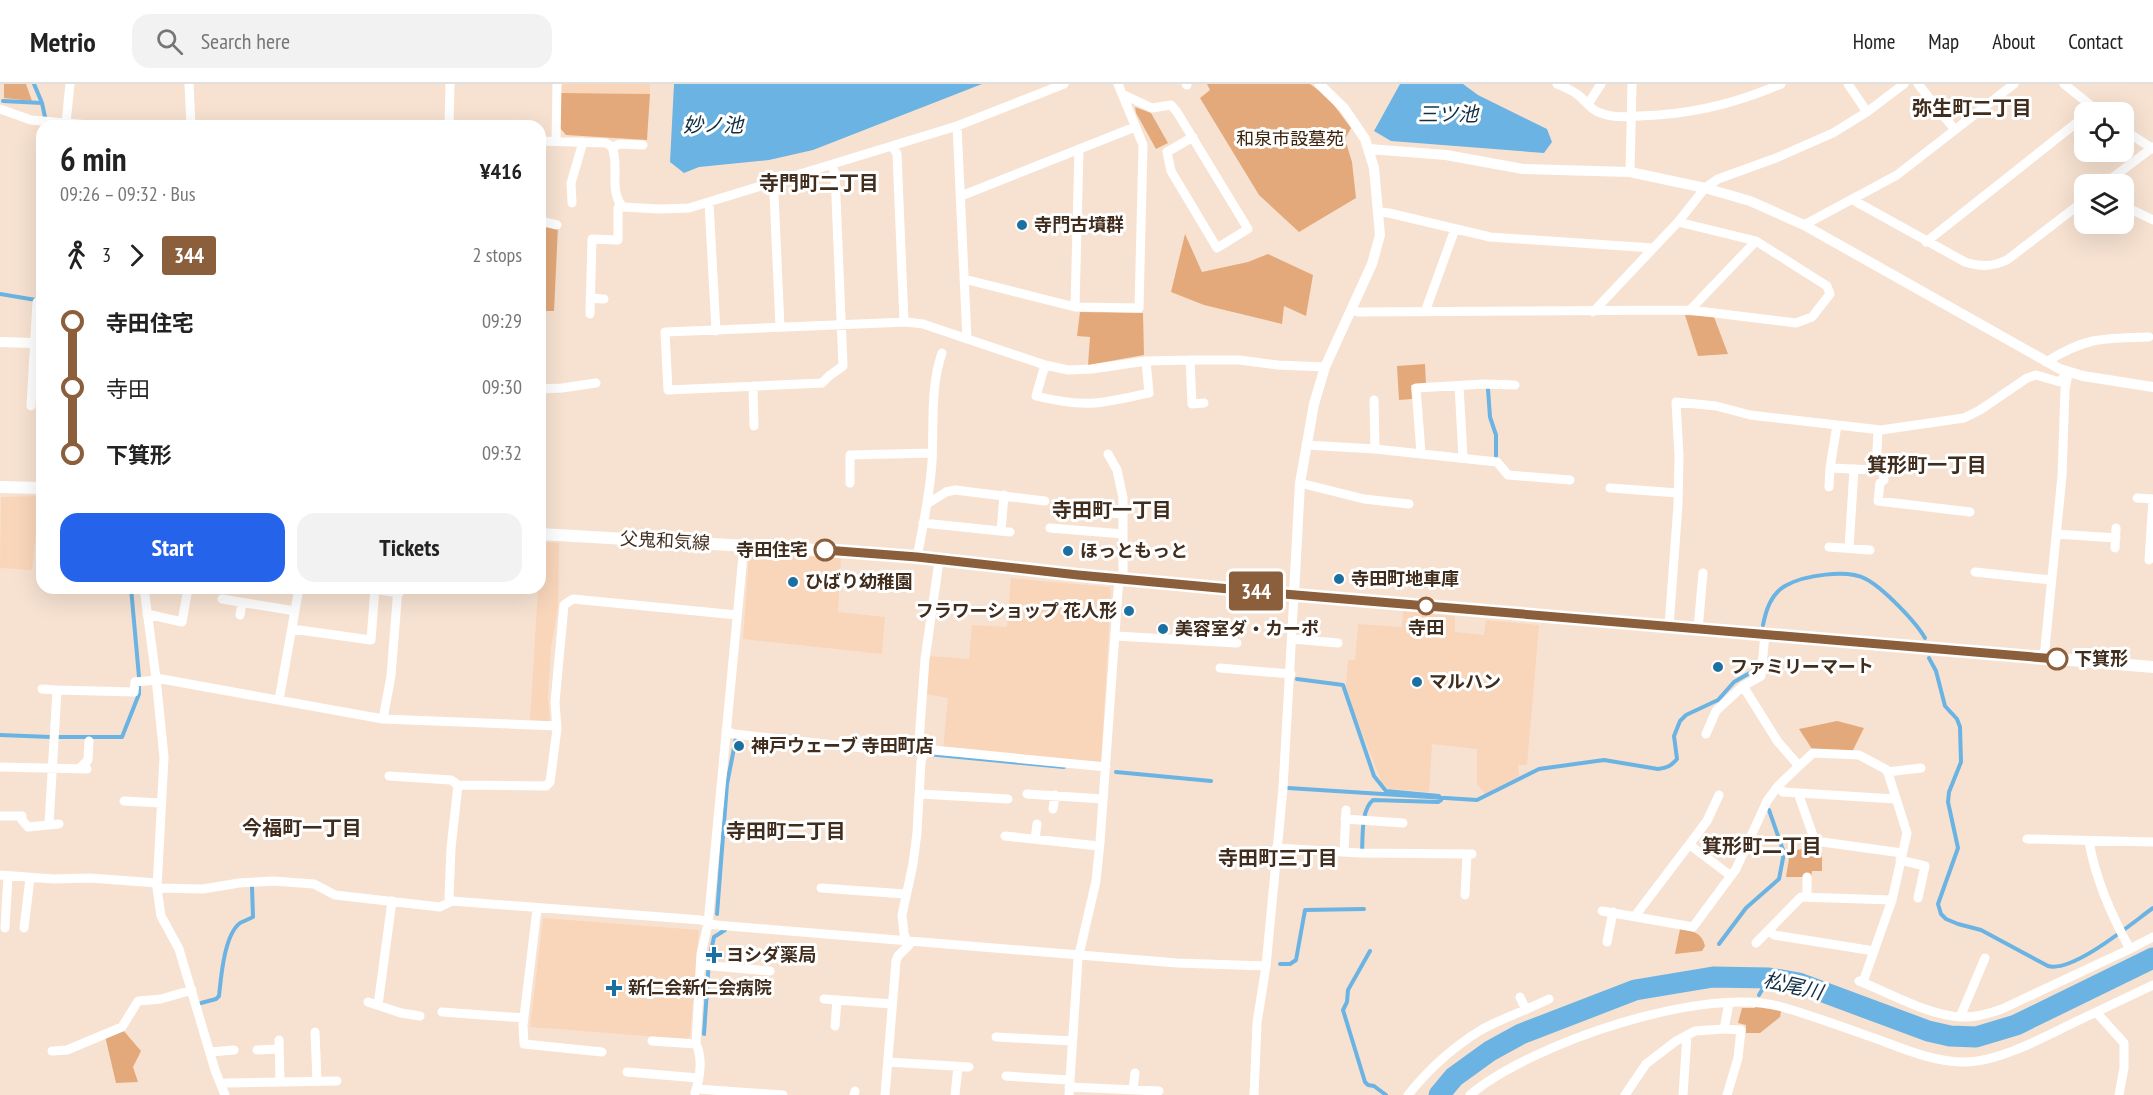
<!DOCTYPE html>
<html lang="en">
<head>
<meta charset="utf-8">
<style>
	:root { --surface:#fff; --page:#f2f2f2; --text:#222; --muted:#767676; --line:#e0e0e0; --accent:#2563eb }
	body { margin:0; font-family:"PT Sans Narrow","Noto Sans JP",sans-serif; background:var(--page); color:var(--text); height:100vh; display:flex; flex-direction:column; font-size:22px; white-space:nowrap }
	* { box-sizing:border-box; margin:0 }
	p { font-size:20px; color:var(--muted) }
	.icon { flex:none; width:33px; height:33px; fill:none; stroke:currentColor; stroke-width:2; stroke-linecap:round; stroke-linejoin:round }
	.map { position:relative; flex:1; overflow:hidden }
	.panel { position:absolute; left:36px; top:36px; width:510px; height:474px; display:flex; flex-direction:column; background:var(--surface); border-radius:18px; box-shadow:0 6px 24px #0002 }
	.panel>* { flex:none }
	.badge { padding:0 12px; border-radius:4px; font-size:21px; line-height:39px }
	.controls { position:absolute; left:2074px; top:18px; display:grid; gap:12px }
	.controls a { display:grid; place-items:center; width:60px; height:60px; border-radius:12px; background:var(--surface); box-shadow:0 6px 24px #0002; font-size:30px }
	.map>.badge { position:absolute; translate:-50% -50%; box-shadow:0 0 0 3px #fff }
	.legs { display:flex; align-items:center; gap:9px; height:66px; padding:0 24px; font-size:20px }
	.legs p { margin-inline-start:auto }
	.headline { display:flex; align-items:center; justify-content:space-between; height:102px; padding:0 24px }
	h1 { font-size:33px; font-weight:600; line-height:45px }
	.action { display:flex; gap:12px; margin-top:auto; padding:12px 24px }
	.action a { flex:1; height:69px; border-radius:18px; background:var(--accent); color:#fff; font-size:24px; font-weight:600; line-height:69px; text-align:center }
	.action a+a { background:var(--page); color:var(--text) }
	ul { padding:0 24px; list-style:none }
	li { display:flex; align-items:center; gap:21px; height:66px; font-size:22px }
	li i { display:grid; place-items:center; width:9px; height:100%; margin:0 8px; background:currentColor }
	li i::after { content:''; width:15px; height:15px; margin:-8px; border:4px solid; border-radius:50%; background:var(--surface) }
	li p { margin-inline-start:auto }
	li:first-child i { background:linear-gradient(#0000 50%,currentColor 0) }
	li:last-child i { background:linear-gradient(currentColor 50%,#0000 0) }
	header { display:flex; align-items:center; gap:36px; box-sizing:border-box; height:84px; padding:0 30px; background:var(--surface); border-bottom:2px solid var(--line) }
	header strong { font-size:28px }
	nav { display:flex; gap:33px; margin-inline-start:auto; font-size:21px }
	.search { width:420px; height:54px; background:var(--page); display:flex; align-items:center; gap:15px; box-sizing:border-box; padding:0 21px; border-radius:18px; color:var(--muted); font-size:22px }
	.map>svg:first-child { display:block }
</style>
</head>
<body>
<header>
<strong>Metrio</strong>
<div class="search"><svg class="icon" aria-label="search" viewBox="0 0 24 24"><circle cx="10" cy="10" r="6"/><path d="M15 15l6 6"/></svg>Search here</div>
<nav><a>Home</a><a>Map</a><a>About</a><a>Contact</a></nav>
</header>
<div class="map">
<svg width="2153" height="1011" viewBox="0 0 2153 1011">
	<rect width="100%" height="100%" fill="#f7e2d1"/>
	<!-- built -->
	<path fill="#f9d6ba" d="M562,0H650V10L561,9Z
		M40,412L32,486L0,484L1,413Z
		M541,458L559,459L558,522L551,564L548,612L550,639L530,638L538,504H540Z
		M753,470L841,474L838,528L885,533L882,570L743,555L749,472Z
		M1011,494L1109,503L1111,508L1101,679L943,665L948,614L925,610L929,572L969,575L972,541L1007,543Z
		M1403,527L1455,532V548L1484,551L1486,536L1539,541L1527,681H1518L1519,692L1485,710L1477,700V665L1432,660L1429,708L1389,705L1382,699L1353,626L1346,601L1348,576H1355L1358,540L1402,543Z
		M543,834L699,846L690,952L687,955L530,943Z"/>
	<!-- green -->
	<path fill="#e3a97a" d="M4,0H26L32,17L4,14Z
		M1207,0H1310L1327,12L1351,44L1345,55L1352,78L1356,114L1299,148L1259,111L1200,14L1210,6Z
		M561,9L650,10L647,56L566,51L560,44Z
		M1135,23L1151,29L1168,59L1156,65L1136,29Z
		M540,139L558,143L554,227H540Z
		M1185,150L1202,188L1248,178L1268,170L1313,191L1306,232L1284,222L1282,240L1204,221L1171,208Z
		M1080,228L1143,229L1144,271L1088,281L1090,253L1077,252Z
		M1685,231L1714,233L1728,270L1698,272Z
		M1425,280L1426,300L1411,301L1412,315L1399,316L1397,282Z
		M1837,637L1864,644L1852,668L1812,665L1799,645Z
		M1813,762L1822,769V787H1812L1811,793H1786L1790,768Z
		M1680,845C1692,847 1702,848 1705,862L1702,867L1675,870Z
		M1755,920L1781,927L1780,933L1760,949H1746V941L1738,939L1742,924H1755Z
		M123,946L141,967L133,983L138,998L116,999L105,952Z"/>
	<!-- water -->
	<path fill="#6bb3e3" d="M674,0H982L813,66L769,76L699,83L684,89L670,78Z
		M1400,0H1463L1478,11L1547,45L1552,58L1544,69L1391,57L1374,47Z"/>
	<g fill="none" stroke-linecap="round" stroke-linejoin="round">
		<!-- stream -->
		<path stroke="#6bb3e3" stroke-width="4" d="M34,0L42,19L45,33
			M3,17L42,19
			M42,89L38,123L42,159
			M0,210L42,217
			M1488,305L1490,333L1496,351V372
			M131,504L139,593
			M1763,541C1766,526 1771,510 1785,502C1804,491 1847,485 1866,495C1883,504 1916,538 1925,554
			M1929,574L1936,587L1945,622L1957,635L1960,643L1961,678L1949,708L1948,718L1958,764L1938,820L1941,830L1946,835L1958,840L1981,846L2048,882C2073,889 2132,839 2153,824
			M1297,595L1343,601L1374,692L1386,707L1439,712L1441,715
			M0,651L51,653
			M58,653H122L139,610V601
			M911,670H927L1064,683
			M1116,688L1211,697
			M1288,704L1477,716L1539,685L1604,676L1658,685C1667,684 1671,682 1677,675L1674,652L1680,637L1686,631L1718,616L1734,598L1755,586
			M1362,767C1363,751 1361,726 1373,716L1438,718L1441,716
			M717,830L727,700L736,654
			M1719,860L1746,824L1779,795L1784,769L1769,726
			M1370,867L1348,906L1347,918L1343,926L1365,998L1368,1001L1374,1002L1386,1011
			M1280,880H1290L1296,876L1305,826L1364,825
			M1759,911L1769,894
			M201,919L216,915L219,912C221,894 224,851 240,839C244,837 249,835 253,833L252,803
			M704,950L709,876L714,853L725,846"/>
		<!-- river -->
		<path stroke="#6bb3e3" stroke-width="21" d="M1439,1011L1454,993L1490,967L1521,950L1635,906L1713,893L1769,894L1799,899L1928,947L1950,952L1976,953L2016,941L2153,874"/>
		<!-- minor -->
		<path stroke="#fff" stroke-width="9" d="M189,0L191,42
			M1186,0L1187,1
			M1557,0C1564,3 1572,6 1578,11C1585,16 1590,25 1598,28C1611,34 1626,33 1639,32C1689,31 1735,20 1781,0
			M1848,0L1867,28
			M1918,0L1955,46
			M2064,0L2099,28
			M1122,10L1152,24L1171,21L1177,28L1248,145L1217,164L1171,87L1167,68L1193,53
			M1588,20L1601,0
			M0,25L31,36L101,42
			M66,39L70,0
			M449,42L450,0
			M957,42L967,255
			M2124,46L2153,65
			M540,57L606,59L612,63C620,81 608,107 623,123L659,125L689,124L957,42L1064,0
			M556,57L557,0
			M612,63L620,60L643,61
			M893,63L897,70L904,238
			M832,82L835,90L843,282L829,292L822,299L668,306L665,248L906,238L923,240L1045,281L1068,286L1092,285L1146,277L1190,276H1239L1278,281L1325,283
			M1630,88L1632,0
			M2104,100L2153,63
			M772,101L774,110L780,243
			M961,112L1135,43
			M1853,116L1965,178C1981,183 1991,183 2007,176L2085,116
			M572,119L571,99L583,58
			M709,119L716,247
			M2124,122L2153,136
			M1380,128L1389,129L1490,153L1653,164
			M540,137L557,141
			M1804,141L1897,91L2014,0
			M1926,158L2085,32
			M964,195L1075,223L1139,224L1143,61L1118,0
			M590,214L604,215
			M1075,223L1079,65
			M1351,226L1358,228L1690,226L1796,239L1812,233L1830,210L1827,202L1756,157L1678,138
			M1690,226L1756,157
			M1425,228L1455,145
			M1593,228L1678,138L1705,104L1718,95L1776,74L1833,49L1867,28L1904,0
			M590,230L592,155L618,156V124L620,120
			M1190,276L1192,320L1204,319
			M2046,278C2086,253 2103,254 2149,253
			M1045,281L1036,312C1085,324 1101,320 1149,309L1146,277
			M753,302L754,342
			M1459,302L1463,373
			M540,305L562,304L596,299
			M1374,316L1375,365
			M31,322L37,218
			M1878,346L1876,386L1883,388L1884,396L1880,399L1878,417L1970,428
			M1306,361L1375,365L1497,378L1508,391L1570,396
			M1421,369L1416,304L1484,300L1515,301
			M1830,384L1876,386
			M850,399V371L932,369
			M1300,399L1364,415L1409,420
			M1829,403L1830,384L1837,341
			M1610,404L1678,409
			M2137,414L2153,415
			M927,420L946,408L955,406L1045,417
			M1066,426L1123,430
			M923,439L1010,448
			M1050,444L1123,450
			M1001,447L1004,411
			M2056,450L2116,454
			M1829,463L1870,466
			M1849,464L1854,385
			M2115,464L2116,444
			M917,473C923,442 930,410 932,378C934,342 930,303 942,269
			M2149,476L2153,415
			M1975,488L2051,496
			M144,504L156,594L164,673L157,804L161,832L179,865L215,986L225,1011
			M367,504L399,509
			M222,515L295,527
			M147,530L182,538L188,504
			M240,531L242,519
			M1669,542L1678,421L1679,372L1676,318L1716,322L1750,331L1881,346L1964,334L1980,326L2027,294L2036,291L2060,298L2068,287
			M292,545L371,556L375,504
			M1698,545L1703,489
			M1116,552L1237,559
			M1293,555L1338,559
			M2044,574L2062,392L2065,306L2068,290
			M1220,584L1291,590
			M156,594L383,635L557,642
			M42,605L57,606
			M279,616L299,504
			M383,635L391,592L398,504
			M726,647L734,650L891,667L923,665L1106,683
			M1706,650L1716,627L1743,602
			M1799,682L1813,669L1859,671L1887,686L1907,749L1892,816L1863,898
			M0,683L87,685
			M79,685L88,676L89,657
			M1887,688L1921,684
			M389,692L451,696L458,701
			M1778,702L1783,708L1895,715
			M1798,709L1815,757L1902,769
			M920,710L1008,715
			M1027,710L1103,715
			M124,717L161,719
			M1053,725L1055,711
			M0,732H22V736L28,743L59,740
			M1345,735L1403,739
			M49,740L57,606L134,608L135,598L157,596
			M1005,752L1099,762
			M1035,755L1037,740
			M2027,755L2153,758
			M2089,758C2096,796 2111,831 2130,865
			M1690,761L1731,792
			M1276,764L1360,769L1472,770
			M1344,768L1346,726
			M1900,776L1925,782L1918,814
			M0,791L54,795L90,794L157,799
			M157,804L203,805L239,799L273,797L314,800L335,811L440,823L452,817L701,836L716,841L1177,879L1266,882
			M821,804L905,810
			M1465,811L1467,770
			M1807,813V793
			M452,817L449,813L451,764L458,701L546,702L550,698L557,645L555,618L564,521L573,515L737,531
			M537,825L523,941L524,960L602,968
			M1602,827L1693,843L1736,785L1767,717L1778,702L1799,682L1778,658L1743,602L1761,592L1765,550
			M1635,832L1707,737L1719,711
			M5,844L8,792
			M24,844L30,794
			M1769,846L1774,851L1874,867
			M1607,858L1613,828
			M1756,859L1801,813L1892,816
			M701,881L770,887
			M1859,897C1890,909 1927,931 1961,933C1975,934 1988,930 2002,925L2130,865L2153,853
			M1520,913L1526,926
			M824,915L892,920
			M368,918L401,929L420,932
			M378,921L392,817
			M442,928L524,934
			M2096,928L2124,959V984L2119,1011
			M1960,933L1985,874
			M835,942L837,916
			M315,948L317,997
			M996,953L1072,957
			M279,956L280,998
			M652,957L696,960
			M257,966L279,965
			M52,967L67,966L122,943L138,917L161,915L192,906
			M211,968L234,966
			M888,978L969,983
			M627,988L698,994
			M1006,992L1069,996
			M222,1001L226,999L337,997
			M1069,1003L1159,1007
			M697,1005L783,1011
			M1133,1005L1135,989
			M695,1009C700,994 703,974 696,960L701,870L708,840L744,461
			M854,1011L855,1007
			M885,1011L896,877L898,872L909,861L904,850L902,831L913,780L917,749L921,677C925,669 923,664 919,657L925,575L939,477
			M955,1011L958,983
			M1069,1011L1078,875L1096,797L1100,758L1119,494L1123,490V414L1117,386L1108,370
			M1254,1011L1257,939L1266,882L1283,704L1294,510
			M1408,1011C1428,986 1453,963 1481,946C1502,934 1527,926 1549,915
			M1470,1011C1530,960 1705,900 1782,923C1817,933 1851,946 1885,958C1909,967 1934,977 1960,978C1994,980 2041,955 2071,940C2098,927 2126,914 2153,901
			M1625,1011L1646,980L1676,957L1695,947L1724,945
			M1683,1011L1687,951
			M1727,1011L1738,974L1741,946L1724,945L1729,919"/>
		<!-- tertiary -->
		<path stroke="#fff" stroke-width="10" d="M1369,65L1446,71L1523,85L1630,88L1705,104L1750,117L1804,141L2060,285L2083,292L2153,303
			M0,258L34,259L42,262
			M1294,510L1300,399L1314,320L1325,283L1372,180L1380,151L1374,84L1365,55L1344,24L1319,0"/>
		<!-- secondary -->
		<path stroke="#fff" stroke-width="12" d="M0,403L42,404
			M540,450L817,466L917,473L1078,491L1284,510L2153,583"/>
	</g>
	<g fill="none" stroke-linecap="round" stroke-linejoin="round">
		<defs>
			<path id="line-1" d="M825,466L917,473L1078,491L1284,510L2057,575"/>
		</defs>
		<!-- line-1 casing -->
		<use href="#line-1" stroke="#fff" stroke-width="14"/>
		<!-- line-1 -->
		<use href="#line-1" stroke="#8b5e3c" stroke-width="9"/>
	</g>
	<!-- markers -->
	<g fill="#1c70a1" stroke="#fff" stroke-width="2">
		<circle cx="1022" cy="141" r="6"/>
		<circle cx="1068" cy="467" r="6"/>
		<circle cx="1339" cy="495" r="6"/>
		<circle cx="793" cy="498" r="6"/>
		<circle cx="1129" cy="527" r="6"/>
		<circle cx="1163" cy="545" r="6"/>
		<circle cx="1718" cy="583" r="6"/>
		<circle cx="1417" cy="598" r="6"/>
		<circle cx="739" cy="662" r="6"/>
		<path d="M711 862h6v6h6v6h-6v6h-6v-6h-6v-6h6z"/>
		<path d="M611 895h6v6h6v6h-6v6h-6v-6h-6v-6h6z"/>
	</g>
	<g fill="#fff" stroke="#8b5e3c" stroke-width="3">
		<circle cx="825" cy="466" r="10"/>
		<circle cx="1426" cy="522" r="8"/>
		<circle cx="2057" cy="575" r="10"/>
	</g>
	<g text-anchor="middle" stroke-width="6" stroke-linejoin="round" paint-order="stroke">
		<!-- park labels -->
		<g font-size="18" fill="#3c220b" stroke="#fff">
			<text x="1290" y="61">和泉市設墓苑</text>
		</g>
		<!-- poi labels -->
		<g font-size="18" font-weight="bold" fill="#412d1d" stroke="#fff" text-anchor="start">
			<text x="1034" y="147">寺門古墳群</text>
			<text x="1080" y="473">ほっともっと</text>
			<text x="1351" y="501">寺田町地車庫</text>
			<text x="805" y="504">ひばり幼稚園</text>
			<text x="1117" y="533" text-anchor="end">フラワーショップ 花人形</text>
			<text x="1175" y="551">美容室ダ・カーポ</text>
			<text x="1730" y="589">ファミリーマート</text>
			<text x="1429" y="604">マルハン</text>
			<text x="751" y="668">神戸ウェーブ 寺田町店</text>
			<text x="726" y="877">ヨシダ薬局</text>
			<text x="628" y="910">新仁会新仁会病院</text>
		</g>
		<!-- street labels -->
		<g font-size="18" fill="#412d1d" stroke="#fff">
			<text transform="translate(665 457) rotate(3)" y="6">父鬼和気線</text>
		</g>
		<!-- stop labels -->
		<g font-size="18" font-weight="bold" fill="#412d1d" stroke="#fff" text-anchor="end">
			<text x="808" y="472">寺田住宅</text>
			<text x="1426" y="550" text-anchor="middle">寺田</text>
			<text x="2074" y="581" text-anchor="start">下箕形</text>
		</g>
		<!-- neighbourhood labels -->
		<g font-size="20" font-weight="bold" fill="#412d1d" stroke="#fff">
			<text x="1972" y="31">弥生町二丁目</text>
			<text x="819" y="106">寺門町二丁目</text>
			<text x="1927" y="388">箕形町一丁目</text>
			<text x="1112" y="433">寺田町一丁目</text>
			<text x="302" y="751">今福町一丁目</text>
			<text x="786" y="754">寺田町二丁目</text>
			<text x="1762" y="769">箕形町二丁目</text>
			<text x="1278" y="781">寺田町三丁目</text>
		</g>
		<!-- water labels -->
		<g font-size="20" font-style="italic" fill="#102f44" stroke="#fff">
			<text x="1448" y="37">三ツ池</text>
			<text x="713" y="48">妙ノ池</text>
			<text transform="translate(1793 902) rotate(13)" y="7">松尾川</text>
		</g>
	</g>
</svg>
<div class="controls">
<a><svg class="icon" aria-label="locate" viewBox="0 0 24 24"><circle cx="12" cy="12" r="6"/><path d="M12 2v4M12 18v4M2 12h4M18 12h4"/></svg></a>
<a><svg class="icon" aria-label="layers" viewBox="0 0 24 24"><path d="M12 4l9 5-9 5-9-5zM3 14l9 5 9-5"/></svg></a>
</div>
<b class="badge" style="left:1256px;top:507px;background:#8b5e3c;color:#fff">344</b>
<section class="panel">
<div class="headline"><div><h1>6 min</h1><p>09:26 – 09:32 · Bus</p></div><b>¥416</b></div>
<div class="legs"><svg class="icon" aria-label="walk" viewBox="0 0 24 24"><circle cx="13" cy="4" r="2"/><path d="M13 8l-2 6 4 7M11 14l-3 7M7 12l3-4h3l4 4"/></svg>3<svg class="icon" aria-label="forward" viewBox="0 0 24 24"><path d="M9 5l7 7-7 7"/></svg><b class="badge" style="background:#8b5e3c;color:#fff">344</b><p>2 stops</p></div>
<ul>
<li><i style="color:#8b5e3c"></i><b>寺田住宅</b><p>09:29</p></li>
<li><i style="color:#8b5e3c"></i><span>寺田</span><p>09:30</p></li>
<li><i style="color:#8b5e3c"></i><b>下箕形</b><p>09:32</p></li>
</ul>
<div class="action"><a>Start</a><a>Tickets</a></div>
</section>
</div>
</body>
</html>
